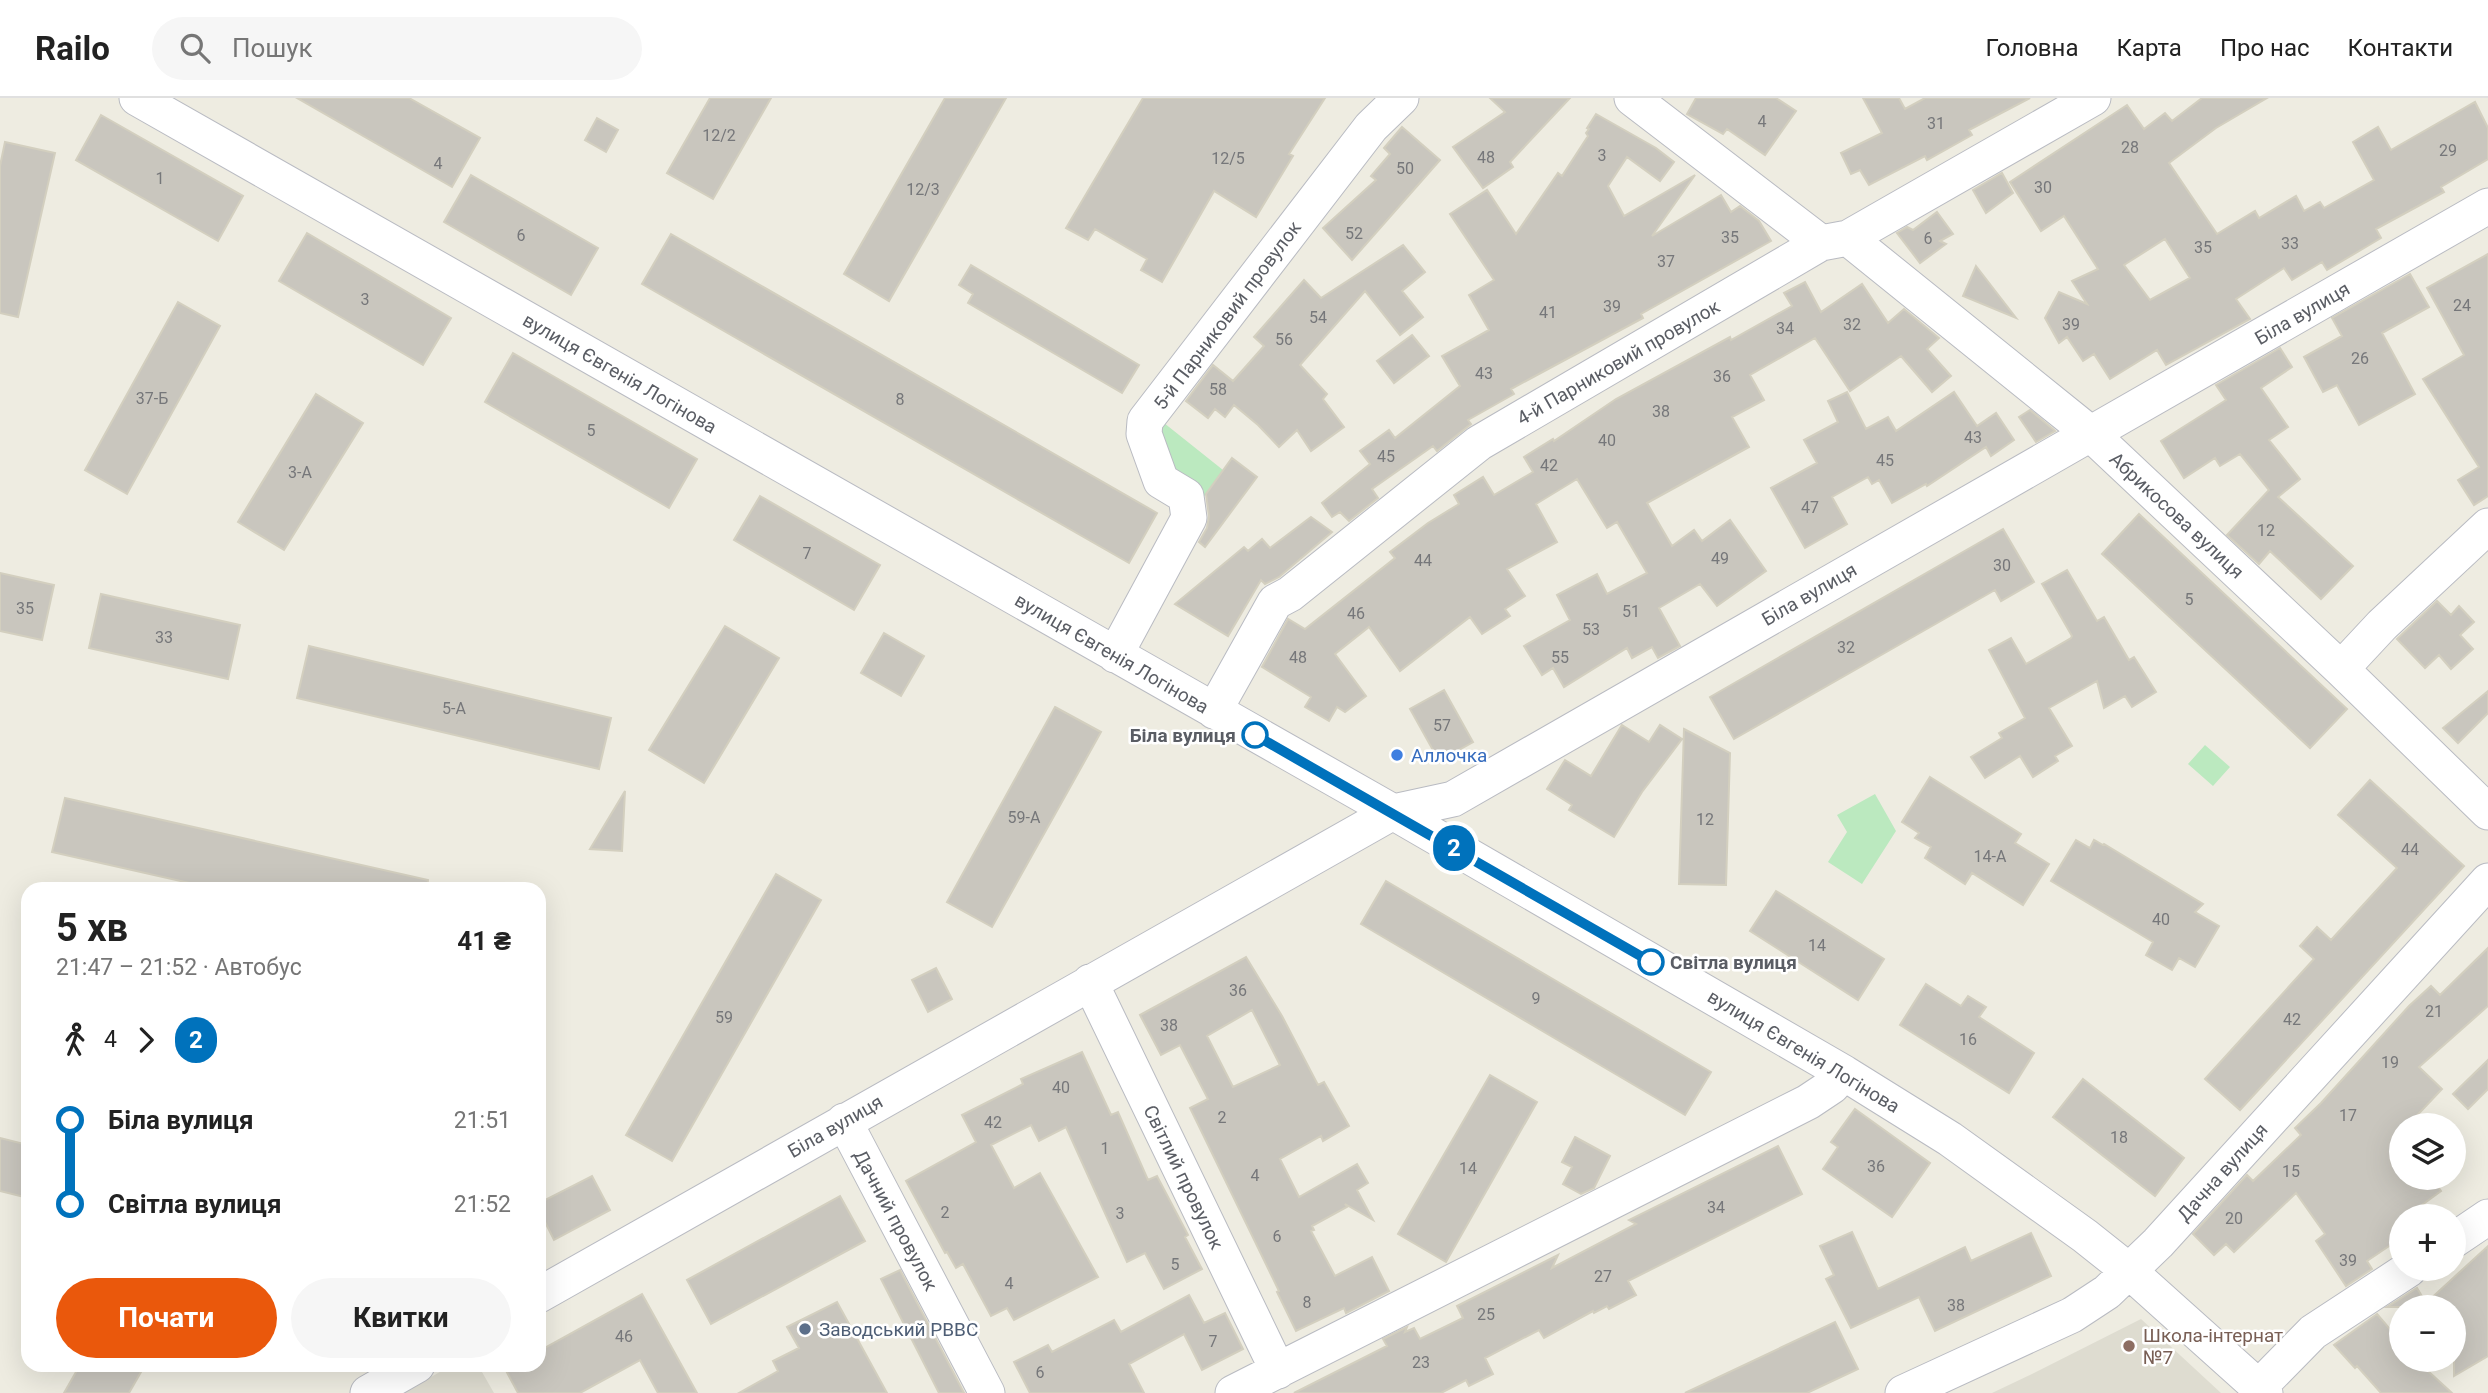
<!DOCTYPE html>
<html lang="uk">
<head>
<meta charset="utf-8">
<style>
	:root { --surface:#fff; --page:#f6f6f6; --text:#222; --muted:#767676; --line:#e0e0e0; --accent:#ea580c }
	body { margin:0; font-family:Roboto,sans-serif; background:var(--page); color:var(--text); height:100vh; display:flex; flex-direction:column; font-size:26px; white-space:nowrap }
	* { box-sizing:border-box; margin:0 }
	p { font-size:23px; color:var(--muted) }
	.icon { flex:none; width:38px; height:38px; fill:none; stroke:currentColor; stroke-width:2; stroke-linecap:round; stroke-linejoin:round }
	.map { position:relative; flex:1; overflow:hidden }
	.drawer { position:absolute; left:21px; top:784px; width:525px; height:490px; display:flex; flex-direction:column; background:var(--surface); border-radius:21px; box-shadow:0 7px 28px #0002 }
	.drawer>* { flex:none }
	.badge { padding:0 14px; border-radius:23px; font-size:24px; line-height:46px }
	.controls { position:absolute; left:2389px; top:1015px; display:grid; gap:14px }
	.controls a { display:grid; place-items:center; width:77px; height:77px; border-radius:50%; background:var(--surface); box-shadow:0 7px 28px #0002; font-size:35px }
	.map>.badge { position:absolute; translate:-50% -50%; box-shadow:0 0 0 4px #fff }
	.legs { display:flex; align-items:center; gap:10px; height:77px; padding:0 35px; font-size:23px }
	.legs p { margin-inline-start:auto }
	.overview { display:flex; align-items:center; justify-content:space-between; height:119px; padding:0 35px }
	h1 { font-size:38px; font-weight:700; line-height:52px }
	.action { display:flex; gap:14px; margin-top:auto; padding:14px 35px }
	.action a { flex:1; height:80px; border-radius:42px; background:var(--accent); color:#fff; font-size:28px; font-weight:700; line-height:80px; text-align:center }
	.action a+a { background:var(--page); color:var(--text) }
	ul { padding:0 35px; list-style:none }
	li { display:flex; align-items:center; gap:24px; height:84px; font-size:26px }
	li i { display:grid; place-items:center; width:10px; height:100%; margin:0 9px; background:currentColor }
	li i::after { content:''; width:18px; height:18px; margin:-9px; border:5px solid; border-radius:50%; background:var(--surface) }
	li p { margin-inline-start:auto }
	li:first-child i { background:linear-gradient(#0000 50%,currentColor 0) }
	li:last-child i { background:linear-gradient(currentColor 50%,#0000 0) }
	header { display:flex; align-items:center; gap:42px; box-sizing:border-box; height:98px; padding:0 35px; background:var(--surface); border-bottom:2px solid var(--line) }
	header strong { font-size:33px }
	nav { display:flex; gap:38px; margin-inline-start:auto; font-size:24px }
	.search { width:490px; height:63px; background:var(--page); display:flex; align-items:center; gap:18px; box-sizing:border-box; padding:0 24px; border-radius:38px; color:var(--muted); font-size:26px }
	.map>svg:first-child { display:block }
</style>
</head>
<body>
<header>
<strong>Railo</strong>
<div class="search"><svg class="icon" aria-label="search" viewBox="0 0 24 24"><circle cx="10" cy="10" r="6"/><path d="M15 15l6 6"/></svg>Пошук</div>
<nav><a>Головна</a><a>Карта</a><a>Про нас</a><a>Контакти</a></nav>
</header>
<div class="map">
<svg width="2488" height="1295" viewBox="0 0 2488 1295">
	<rect width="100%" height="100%" fill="#eeece1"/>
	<!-- education -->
	<path fill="#dedcd0" d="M2141,1221L2221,1295H1992L2032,1276Z
		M452,1267H478L494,1295H403Z"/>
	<!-- green -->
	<path fill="#bbe9bf" d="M1159,321L1223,372L1205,398L1166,373Z
		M2205,647L2230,669L2213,688L2188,666Z
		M1875,696L1896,733L1862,786L1828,764L1847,734L1837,717Z"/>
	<!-- building -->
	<path fill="#c9c6be" stroke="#d3cfbf" stroke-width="2" fill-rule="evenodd" d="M297,0H409L480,40L452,89Z
		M710,0H771L713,101L667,75Z
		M945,0H1006L889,203L844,176Z
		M1143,0H1325L1289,56L1293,58L1256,119L1214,93L1162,184L1141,172L1147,161L1095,131L1088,142L1066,130Z
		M1490,0H1570L1510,64L1513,69L1483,90L1453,49L1505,14Z
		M1696,0H1776L1796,13L1765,57L1727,31L1723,36L1687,16Z
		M1863,0H1899L1905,11L1925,0H2030L1969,32L1972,37L1927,62L1925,58L1869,87L1860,72L1851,76L1841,55L1882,35Z
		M2202,0H2267L2216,30L2169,65L2217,136L2255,113L2259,120L2296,98L2304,113L2320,104L2324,110L2374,82L2353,44L2378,29L2391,52L2475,4L2488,30V61L2441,89L2444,94L2376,131L2381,140L2327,172L2322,164L2292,182L2284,170L2236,201L2250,221L2166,267L2157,252L2110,281L2094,256L2083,263L2067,239L2059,245L2045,220L2059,194L2087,206L2072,183L2098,171L2064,118L2041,133L2010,84L2127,7L2144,31L2165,15L2172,23ZM2165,141L2190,180L2150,202L2124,167Z
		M1596,16L1656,50L1674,64L1660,83L1627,59L1608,88L1624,118L1695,77L1652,138L1721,97L1731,114L1740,108L1759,123L1771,143L1641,216L1643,220L1511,291L1514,296L1468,322L1471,326L1437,353L1433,348L1372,391L1378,400L1349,423L1340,414L1332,419L1322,405L1370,366L1360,353L1389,332L1395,340L1460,288L1442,258L1489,232L1469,197L1494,182L1450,116L1487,92L1516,136L1558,75L1562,78L1588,38L1586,35L1589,31L1587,30Z
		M101,17L243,98L218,143L76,62Z
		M597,20L618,32L606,54L585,42Z
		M1402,29L1440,62L1352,162L1323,130L1376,82L1371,78L1390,56L1384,50Z
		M5,44L55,55L18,219L0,215V68Z
		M2002,75L2013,95L1986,115L1973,92Z
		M471,77L598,150L571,197L444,124Z
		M1937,114L1953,136L1940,143L1946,146L1920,165L1897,135L1907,129L1913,132Z
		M307,135L451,220L423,267L279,183Z
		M671,136L1157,415L1129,465L642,186Z
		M1403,147L1425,174L1402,193L1423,219L1400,237L1365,193L1300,267L1327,296L1323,301L1344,329L1311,353L1297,332L1279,349L1258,327L1234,307L1225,319L1215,311L1208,320L1186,303L1213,267L1233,283L1264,248L1254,239L1304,182L1321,200Z
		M2488,156V398L2474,407L2458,382L2479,369L2423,281L2464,257L2427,190Z
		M971,167L1139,267L1122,295L968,205L973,196L959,187Z
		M1976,168L2016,220L1963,198Z
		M2410,176L2429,209L2382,235L2415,296L2359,327L2337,287L2323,294L2304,259L2342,238L2332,220Z
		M1805,184L1821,214L1862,186L1888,225L1904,211L1939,240L1927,251L1951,278L1932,294L1901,258L1850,293L1815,240L1750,277L1764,302L1732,319L1749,349L1647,405L1672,448L1694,432L1702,443L1730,422L1766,473L1717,508L1700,486L1659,510L1680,548L1658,560L1652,549L1632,560L1627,550L1564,589L1553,570L1542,577L1524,548L1570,522L1557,497L1597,476L1607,496L1647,475L1617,424L1607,430L1577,381L1536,406L1557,444L1507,471L1525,498L1505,511L1510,518L1482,536L1470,519L1400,573L1369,529L1335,556L1366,598L1345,614L1337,609L1329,623L1305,609L1311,599L1262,569L1288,521L1305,531L1395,460L1390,454L1428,425L1459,406L1454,397L1483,379L1494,397L1533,374L1524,359L1553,341L1554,343L1616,301L1730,239L1731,242L1792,208L1784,195Z
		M178,204L220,228L127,396L85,372Z
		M1412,237L1429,258L1394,285L1377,263Z
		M2280,250L2292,269L2261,290L2288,329L2269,342L2300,381L2278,399L2353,468L2321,501L2270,453L2259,466L2227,437L2269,392L2240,356L2220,368L2215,360L2184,380L2161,343L2226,302L2216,287Z
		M513,255L697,361L669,410L485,304Z
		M1847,294L1866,331L1888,319L1896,333L1954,294L1977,328L1996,315L2014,342L1991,358L1986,349L1927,388L1926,386L1892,405L1879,382L1872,386L1868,379L1832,399L1847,426L1805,450L1771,390L1817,365L1804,342L1838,324L1828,303Z
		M316,296L363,325L284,452L238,424Z
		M2030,312L2054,332L2055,333L2036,344L2019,319Z
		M1232,360L1257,379L1205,449L1199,444L1207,430L1209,418L1206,396Z
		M760,398L880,467L854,512L734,442Z
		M2139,416L2347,611L2310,650L2102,456Z
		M1311,419L1332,434L1279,479L1265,486L1261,482L1228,538L1175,506L1244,449L1248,453L1262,441L1270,450Z
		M2003,431L2034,484L2001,503L1995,492L1734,641L1710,599Z
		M2067,472L2097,523L2104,519L2129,562L2134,559L2156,594L2132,609L2125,598L2104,610L2097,583L2049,610L2072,648L2055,658L2058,663L2033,679L2020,658L1985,680L1971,659L2002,640L1999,635L2025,620L1989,552L2011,540L2026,566L2071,540L2072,538L2042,486Z
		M0,475L54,487L42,542L0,533Z
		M101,496L240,527L228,581L89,550Z
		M2437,503L2451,517L2459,508L2474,524L2460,537L2473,551L2451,571L2439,557L2425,570L2397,541Z
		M725,528L779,560L704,685L649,652Z
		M884,535L924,558L901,598L861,575Z
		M309,548L611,620L599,671L297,600Z
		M1444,592L1473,644L1439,663L1410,611Z
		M2488,593V615L2458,645L2443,630Z
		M1055,609L1101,634L992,829L947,804Z
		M1622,627L1649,644L1660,627L1682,641L1642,694L1614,739L1569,712L1572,707L1547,691L1565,662L1591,678Z
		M1684,631L1730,655L1726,787L1679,786Z
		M1930,679L2021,736L2015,745L2049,766L2023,807L1972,775L1965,786L1925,760L1931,749L1915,740L1919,735L1902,724Z
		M2370,682L2464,768L2240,1012L2205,981L2314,861L2300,848L2317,829L2331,842L2397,770L2338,717Z
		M625,693L622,753L590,751Z
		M65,700L428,782L427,791H216L52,754Z
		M2076,742L2090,750L2094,742L2103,747L2104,746L2203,806L2195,814L2219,828L2195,869L2179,860L2172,872L2146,857L2153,844L2051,783Z
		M776,776L821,802L672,1063L626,1037Z
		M1386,783L1711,974L1685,1017L1361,826Z
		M1776,793L1884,861L1858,902L1750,833Z
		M2488,850V908L2419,969L2442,991L2408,1027H2401V1080H2432L2441,1093L2422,1107L2430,1118H2401V1140L2367,1163L2372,1171L2346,1188L2316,1143L2325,1136L2296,1095L2234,1154L2226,1146L2214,1157L2193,1136L2247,1077L2253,1083L2301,1037L2295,1030L2321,1005L2409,908L2431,888L2440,897Z
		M1246,859L1282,918L1318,987L1324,984L1349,1028L1323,1043L1321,1038L1280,1061L1299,1099L1357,1066L1368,1085L1357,1092L1373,1122L1345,1106L1347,1109L1312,1128L1314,1132L1311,1133L1335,1178L1372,1159L1389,1193L1346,1215L1344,1210L1296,1233L1277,1194L1279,1193L1190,1010L1208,1001L1180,947L1161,957L1140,917ZM1252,912L1280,967L1233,989L1207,938Z
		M936,870L952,901L928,914L912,882Z
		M1926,886L1961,908L1968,898L1986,909L1979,919L2034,955L2009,995L1900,927Z
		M1082,954L1111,1017L1118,1014L1148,1082L1157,1078L1188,1137L1185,1139L1202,1171L1164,1191L1145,1155L1127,1164L1066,1029L1039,1043L1031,1027L991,1047L1014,1090L1040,1075L1098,1179L1014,1222L1007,1210L991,1218L963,1166L956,1170L947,1154L945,1155L906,1083L976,1044L962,1017L1023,986L1021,981Z
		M2488,962V991L2468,1011L2453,996Z
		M1490,977L1537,1004L1446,1164L1398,1136Z
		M2083,981L2184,1060L2155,1098L2053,1019Z
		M1855,1011L1930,1065L1892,1119L1823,1071L1838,1049L1831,1044Z
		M1575,1039L1610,1058L1594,1090L1581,1096L1563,1086L1572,1069L1562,1064Z
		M0,1040L28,1047V1100L0,1093Z
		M1778,1048L1802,1096L1628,1183L1636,1197L1609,1211L1607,1208L1594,1215L1593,1213L1544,1240L1539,1232L1485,1260L1493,1276L1469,1288L1466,1282L1441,1295H1294L1387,1248L1383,1241L1407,1229L1405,1234L1414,1230L1420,1241L1463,1220L1457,1208L1558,1157L1552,1170L1636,1126L1629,1122Z
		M592,1078L610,1112L554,1142L539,1112V1105Z
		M840,1098L865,1143L711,1226L687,1182Z
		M1852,1134L1878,1191L1965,1149L1971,1163L2031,1135L2051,1178L1935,1233L1919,1199L1851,1230L1826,1181L1834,1177L1820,1148Z
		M2488,1148V1258L2454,1278V1209H2387L2417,1190L2426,1205Z
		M900,1172L964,1295H939L881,1181Z
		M642,1196L697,1295H658L640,1262L580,1295H518L503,1267H539V1253Z
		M1189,1197L1204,1225L1225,1215L1243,1251L1202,1272L1184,1236L1129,1266L1144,1295H1030L1014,1264L1048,1247L1052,1254L1114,1222L1121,1234Z
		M837,1204L887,1295H739L778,1273L773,1263L799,1250L787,1229Z
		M2377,1216L2401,1244V1262H2416L2452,1295H2381L2357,1268L2355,1270L2334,1247Z
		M1835,1224L1858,1271L1807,1295H1685Z
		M80,1267H145L129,1295H64Z"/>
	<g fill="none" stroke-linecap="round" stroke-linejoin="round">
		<defs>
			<path id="minor" d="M137,0L1393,714L1844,975L1950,1041L2085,1138L2129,1173L2265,1295
				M1632,0L1821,145
				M1848,140L2091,336L2341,571L2488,714
				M1115,557L1189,420L1186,398L1161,383L1144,336L1145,323L1371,29L1401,0
				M2341,571L2382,527L2488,428
				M1214,613L1275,504L1290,496L1479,345L1821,145L1848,140L2093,0
				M1090,884L1278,1273
				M844,1023L987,1295
				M2454,1142L2488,1119
				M539,1197L1393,714L1453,701L2488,108
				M2259,1289L2313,1234L2409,1171
				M368,1295L417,1267
				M1233,1295L1808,1004L1832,988L1844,975
				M1903,1295L2072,1217L2107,1194L2158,1145L2488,783"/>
		</defs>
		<!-- minor casing -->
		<use href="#minor" stroke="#b9bbc2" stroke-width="37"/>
		<!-- minor -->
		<use href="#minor" stroke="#fff" stroke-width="35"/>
	</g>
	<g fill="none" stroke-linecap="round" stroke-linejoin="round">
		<defs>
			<path id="line-1" d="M1255,637L1651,864"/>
		</defs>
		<!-- line-1 casing -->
		<use href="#line-1" stroke="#fff" stroke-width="16"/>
		<!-- line-1 -->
		<use href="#line-1" stroke="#0072bc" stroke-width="10"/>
	</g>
	<!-- markers -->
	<g fill="#fff" stroke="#0072bc" stroke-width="3.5">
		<circle cx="1255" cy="637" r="12"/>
		<circle cx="1651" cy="864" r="12"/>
	</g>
	<circle fill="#3f7fe0" stroke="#fff" stroke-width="2.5" cx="1397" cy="657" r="7"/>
	<circle fill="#5c6f8a" stroke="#fff" stroke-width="2.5" cx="805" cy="1231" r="7"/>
	<circle fill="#8d6e63" stroke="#fff" stroke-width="2.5" cx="2129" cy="1248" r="7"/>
	<g text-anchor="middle" stroke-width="5" stroke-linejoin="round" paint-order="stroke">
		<!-- number labels -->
		<g font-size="16" fill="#76777a">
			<text x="1762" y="29">4</text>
			<text x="1936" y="31">31</text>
			<text x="719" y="43">12/2</text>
			<text x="2130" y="55">28</text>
			<text x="2448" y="58">29</text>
			<text x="1602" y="63">3</text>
			<text x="1486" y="65">48</text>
			<text x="1228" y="66">12/5</text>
			<text x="438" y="71">4</text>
			<text x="1405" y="76">50</text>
			<text x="160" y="86">1</text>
			<text x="2043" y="95">30</text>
			<text x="923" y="97">12/3</text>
			<text x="1354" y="141">52</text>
			<text x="521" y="143">6</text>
			<text x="1730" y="145">35</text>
			<text x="1928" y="146">6</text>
			<text x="2290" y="151">33</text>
			<text x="2203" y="155">35</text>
			<text x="1666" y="169">37</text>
			<text x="365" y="207">3</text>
			<text x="2462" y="213">24</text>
			<text x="1612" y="214">39</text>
			<text x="1548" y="220">41</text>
			<text x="1318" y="225">54</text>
			<text x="1852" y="232">32</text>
			<text x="2071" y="232">39</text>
			<text x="1785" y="236">34</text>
			<text x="1284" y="247">56</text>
			<text x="2360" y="266">26</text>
			<text x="1484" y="281">43</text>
			<text x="1722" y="284">36</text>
			<text x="1218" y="297">58</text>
			<text x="152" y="306">37-Б</text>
			<text x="900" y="307">8</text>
			<text x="1661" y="319">38</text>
			<text x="591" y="338">5</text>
			<text x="1973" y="345">43</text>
			<text x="1607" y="348">40</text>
			<text x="1386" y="364">45</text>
			<text x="1885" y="368">45</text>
			<text x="1549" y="373">42</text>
			<text x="300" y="380">3-А</text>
			<text x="1810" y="415">47</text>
			<text x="2266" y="438">12</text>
			<text x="807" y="461">7</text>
			<text x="1720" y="466">49</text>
			<text x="1423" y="468">44</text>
			<text x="2002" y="473">30</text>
			<text x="2189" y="507">5</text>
			<text x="25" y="516">35</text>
			<text x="1631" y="519">51</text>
			<text x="1356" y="521">46</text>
			<text x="1591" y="537">53</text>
			<text x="164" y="545">33</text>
			<text x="1846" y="555">32</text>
			<text x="1298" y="565">48</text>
			<text x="1560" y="565">55</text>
			<text x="454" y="616">5-А</text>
			<text x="1442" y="633">57</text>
			<text x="1024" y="725">59-А</text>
			<text x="1705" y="727">12</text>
			<text x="2410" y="757">44</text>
			<text x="1990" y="764">14-А</text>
			<text x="2161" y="827">40</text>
			<text x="1817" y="853">14</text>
			<text x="1238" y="898">36</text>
			<text x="1536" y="906">9</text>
			<text x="2434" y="919">21</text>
			<text x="724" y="925">59</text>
			<text x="2292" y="927">42</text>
			<text x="1169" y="933">38</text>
			<text x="1968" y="947">16</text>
			<text x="2390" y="970">19</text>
			<text x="1061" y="995">40</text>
			<text x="2348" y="1023">17</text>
			<text x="1222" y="1025">2</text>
			<text x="993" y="1030">42</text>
			<text x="2119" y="1045">18</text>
			<text x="1105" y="1056">1</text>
			<text x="1876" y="1074">36</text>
			<text x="1468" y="1076">14</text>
			<text x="2291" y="1079">15</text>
			<text x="1255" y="1083">4</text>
			<text x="1716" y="1115">34</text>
			<text x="945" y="1120">2</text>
			<text x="1120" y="1121">3</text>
			<text x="2234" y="1126">20</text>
			<text x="1277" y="1144">6</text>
			<text x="2348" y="1168">39</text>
			<text x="1175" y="1172">5</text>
			<text x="1603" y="1184">27</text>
			<text x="1009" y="1191">4</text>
			<text x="1307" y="1210">8</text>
			<text x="1956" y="1213">38</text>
			<text x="1486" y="1222">25</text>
			<text x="624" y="1244">46</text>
			<text x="1213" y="1249">7</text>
			<text x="1421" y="1270">23</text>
			<text x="1040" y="1280">6</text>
		</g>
		<!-- street labels -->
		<g font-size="19" fill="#5a5d64" stroke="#fff">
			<text transform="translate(2302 215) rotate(-30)" y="7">Біла вулиця</text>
			<text transform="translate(1227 217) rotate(-53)" y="7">5-й Парниковий провулок</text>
			<text transform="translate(1618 264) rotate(-30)" y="7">4-й Парниковий провулок</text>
			<text transform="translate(620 275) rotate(30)" y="7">вулиця Євгенія Логінова</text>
			<text transform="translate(2177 417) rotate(43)" y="7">Абрикосова вулиця</text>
			<text transform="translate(1809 496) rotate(-30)" y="7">Біла вулиця</text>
			<text transform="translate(1112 555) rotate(30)" y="7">вулиця Євгенія Логінова</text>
			<text transform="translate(1804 953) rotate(31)" y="7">вулиця Євгенія Логінова</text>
			<text transform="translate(835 1028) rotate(-30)" y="7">Біла вулиця</text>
			<text transform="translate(2222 1074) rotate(-48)" y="7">Дачна вулиця</text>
			<text transform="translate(1184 1079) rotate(64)" y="7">Світлий провулок</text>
			<text transform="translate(896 1122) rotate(62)" y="7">Дачний провулок</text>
		</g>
		<!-- stop labels -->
		<g font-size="19" font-weight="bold" fill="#5a5d64" stroke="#fff" text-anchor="end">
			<text x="1236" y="644">Біла вулиця</text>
			<text x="1670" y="871" text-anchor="start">Світла вулиця</text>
		</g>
		<!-- shop labels -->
		<g font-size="19" fill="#366cbe" stroke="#fff" text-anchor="start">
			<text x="1411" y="664">Аллочка</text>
		</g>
		<!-- service labels -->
		<g font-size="19" fill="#4e5e75" stroke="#fff" text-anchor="start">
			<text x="819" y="1238">Заводський РВВС</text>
		</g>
		<!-- education labels -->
		<g font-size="19" fill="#785e54" stroke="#fff" text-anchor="start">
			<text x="2143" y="1244">Школа-інтернат<tspan x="2143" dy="22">№7</tspan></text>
		</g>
	</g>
</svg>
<div class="controls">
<a><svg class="icon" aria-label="layers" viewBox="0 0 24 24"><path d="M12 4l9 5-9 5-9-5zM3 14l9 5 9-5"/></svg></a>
<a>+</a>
<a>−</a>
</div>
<b class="badge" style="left:1454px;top:750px;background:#0072bc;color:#fff">2</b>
<section class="drawer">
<div class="overview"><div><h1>5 хв</h1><p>21:47 – 21:52 · Автобус</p></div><b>41 ₴</b></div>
<div class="legs"><svg class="icon" aria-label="walk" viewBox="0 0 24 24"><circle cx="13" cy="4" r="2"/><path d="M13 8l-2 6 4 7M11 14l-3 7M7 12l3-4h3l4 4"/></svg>4<svg class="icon" aria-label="forward" viewBox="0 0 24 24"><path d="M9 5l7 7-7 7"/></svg><b class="badge" style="background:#0072bc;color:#fff">2</b></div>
<ul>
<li><i style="color:#0072bc"></i><b>Біла вулиця</b><p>21:51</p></li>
<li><i style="color:#0072bc"></i><b>Світла вулиця</b><p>21:52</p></li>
</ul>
<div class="action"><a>Почати</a><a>Квитки</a></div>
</section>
</div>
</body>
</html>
